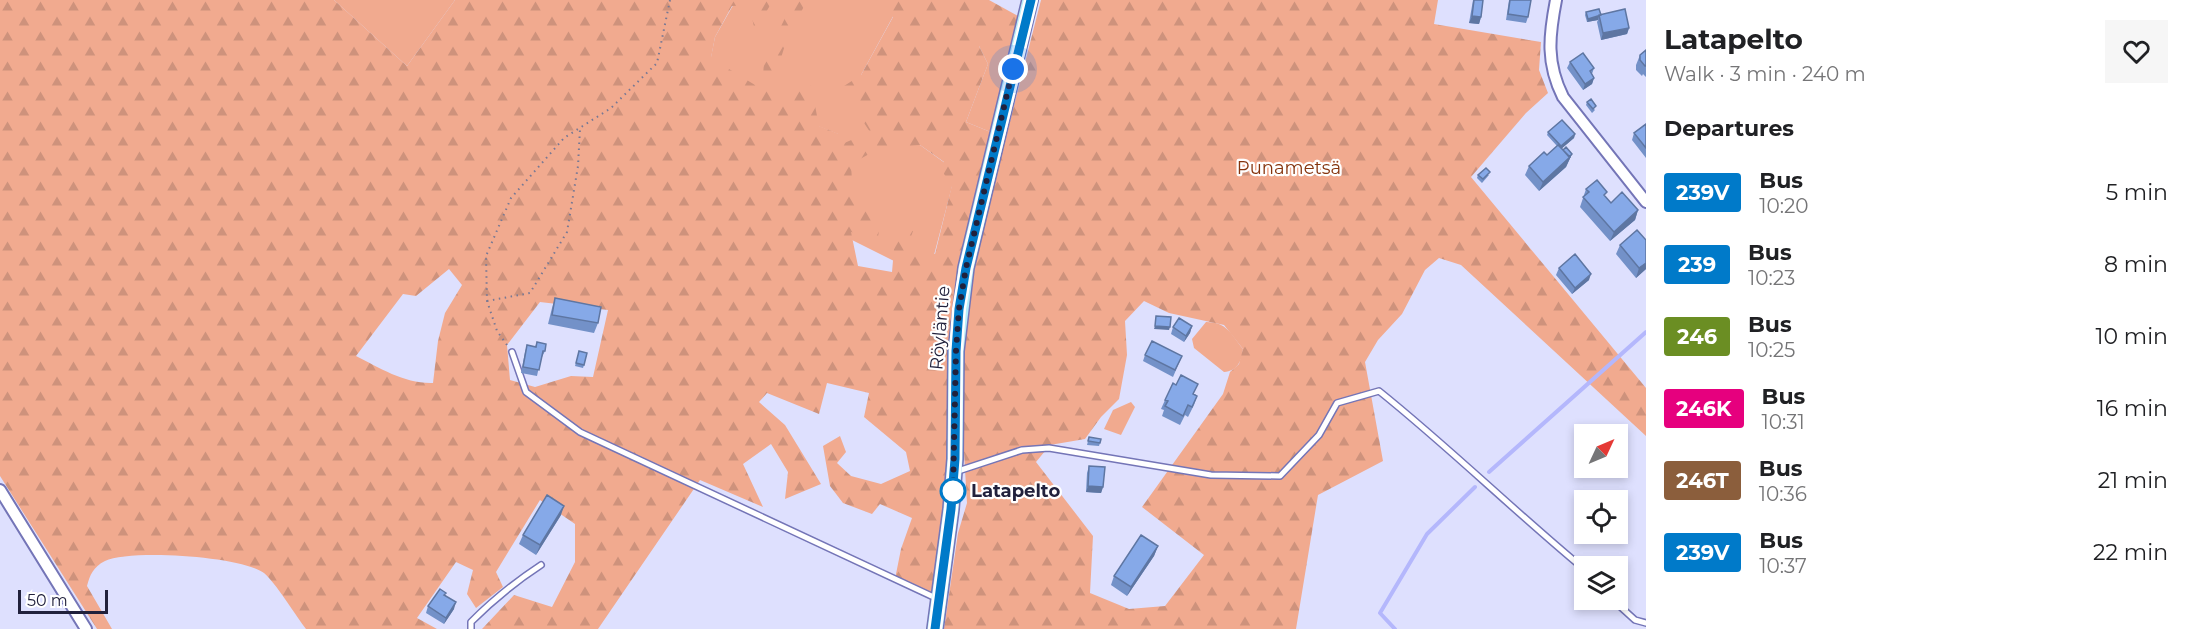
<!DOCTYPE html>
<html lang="en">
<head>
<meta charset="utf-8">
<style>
	:root { --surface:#fff; --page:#f6f6f6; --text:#202124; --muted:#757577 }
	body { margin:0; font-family:Montserrat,sans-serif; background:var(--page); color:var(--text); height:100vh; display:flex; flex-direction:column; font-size:22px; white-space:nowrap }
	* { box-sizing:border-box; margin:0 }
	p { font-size:20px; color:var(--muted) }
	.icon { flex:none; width:33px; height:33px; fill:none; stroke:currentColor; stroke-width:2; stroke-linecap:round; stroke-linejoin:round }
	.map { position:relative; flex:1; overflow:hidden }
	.drawer { display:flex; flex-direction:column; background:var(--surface); width:540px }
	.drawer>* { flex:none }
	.badge { padding:0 12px; border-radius:4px; font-size:21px; line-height:39px }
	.needle { width:39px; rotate:46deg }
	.controls { position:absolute; left:1574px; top:424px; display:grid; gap:12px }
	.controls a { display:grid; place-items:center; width:54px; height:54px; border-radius:0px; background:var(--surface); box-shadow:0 3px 9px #0003; font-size:30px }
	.scale { position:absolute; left:18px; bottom:15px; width:90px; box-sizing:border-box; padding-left:6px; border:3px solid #21213c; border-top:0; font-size:16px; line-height:21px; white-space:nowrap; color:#21213c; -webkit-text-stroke:4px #fff; paint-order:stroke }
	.you { position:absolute; width:30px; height:30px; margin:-15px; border:4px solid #fff; border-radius:50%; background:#1a73e8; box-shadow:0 0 0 9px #1a73e833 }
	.map>.badge { position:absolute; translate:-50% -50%; box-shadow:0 0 0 3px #fff }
	h2 { padding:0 18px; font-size:22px; line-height:54px }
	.round { display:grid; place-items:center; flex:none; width:63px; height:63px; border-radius:0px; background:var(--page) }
	.summary { display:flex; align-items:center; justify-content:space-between; height:102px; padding:0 18px }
	h1 { font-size:28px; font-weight:700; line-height:45px }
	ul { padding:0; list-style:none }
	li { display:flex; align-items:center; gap:18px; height:72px; padding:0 18px }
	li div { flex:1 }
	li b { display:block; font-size:22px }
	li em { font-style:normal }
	li .badge { min-width:66px; font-weight:700; text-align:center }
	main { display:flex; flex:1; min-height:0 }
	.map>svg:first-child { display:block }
</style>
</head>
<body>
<main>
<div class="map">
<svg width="1646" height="629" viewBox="0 0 1646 629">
	<defs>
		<pattern id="forest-firs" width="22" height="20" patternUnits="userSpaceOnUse" patternTransform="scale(1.5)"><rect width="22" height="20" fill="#f1aa8f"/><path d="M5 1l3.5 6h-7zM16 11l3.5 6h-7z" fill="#ce927c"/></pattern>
	</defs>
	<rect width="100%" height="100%" fill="#dee0fe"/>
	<!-- grass -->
	<path fill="#f1aa8f" d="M334,0H455L407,66Z
		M736,0H902L861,75L920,145L956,171L928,278L812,220L838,134L767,106L707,77L715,37Z
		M1006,45L1019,47L998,135L966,122L988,64L979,46Z
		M1206,322C1227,322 1231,334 1243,349C1242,361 1237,371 1224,372L1194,348L1192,339Z
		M1131,402L1135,407L1121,435L1104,429L1113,410Z"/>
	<!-- forest -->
	<path fill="url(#forest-firs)" fill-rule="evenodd" d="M0,0H334L407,66L455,0H770L772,2L755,31L749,5L732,6L715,37L711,58L755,85L763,77L764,61L787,14L790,0H807L785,45L772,87L785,103L808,70L819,126L839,134L835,147L870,132L841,88L861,75L893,17L886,0H989L1025,20L1019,47L979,46L988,64L966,122L998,135L966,268L940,598L895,579L901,549L912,518L880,504L872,514L843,503L830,486L823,446L840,436L846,452L837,463L851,476L881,484L910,471L906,452L864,417L869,393L827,383L819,414L767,393L759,402L785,425L821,484L785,499L788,472L771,444L743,464L763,507L700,480L598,629H482L514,595L552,607L575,562V524L540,500L496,572L503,587L476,608L467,594L473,570L456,562L417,618L437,629H306C296,616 275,582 264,573C241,556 130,549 105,561C93,567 90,575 87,586L112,629H97L0,476ZM920,145L944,162V174L952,185L935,254L922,252L908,245L913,231L901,228L894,249L892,272L858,266L851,232L878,237L881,217L864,196L850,194L852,181L851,164L880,148L891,153L901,147ZM449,269L462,285L445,313L438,341L433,383C405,384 380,368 356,356L403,294L416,296ZM540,302L608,310L593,377L571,376L535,387L510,380L507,345Z
		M1041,0H1438L1434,24L1541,42L1539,70L1548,93L1526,113L1471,177L1646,388V436L1461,265L1439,258L1425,270L1402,314L1378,340L1365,362L1383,461L1318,495L1296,629H944L958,533L967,503L963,436L964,345L970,289L983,227ZM1144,301L1169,313L1224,325L1243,349L1239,364L1230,372L1223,394L1142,507L1204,555L1165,606L1129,609L1090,593L1093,536L1036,462L1050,445L1085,439L1101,417L1119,399L1127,355L1125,321Z"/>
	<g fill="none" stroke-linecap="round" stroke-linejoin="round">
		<!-- stream -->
		<path stroke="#b4b7fc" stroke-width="4" d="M1489,472L1646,332
			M1395,629L1380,613L1427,534L1475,487"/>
		<defs>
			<path id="lane" d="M512,352L526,392L580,432L938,599
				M955,472L1022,450L1049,448L1211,475L1280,476L1319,435L1337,403L1379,391C1450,448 1514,511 1584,569
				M1613,600L1635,620L1646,623
				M471,629V622C493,600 515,582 541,565"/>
			<path id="street" d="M1556,0C1549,36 1546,63 1563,97L1646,202
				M0,490L86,629"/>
			<path id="secondary" d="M935,629L951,509L955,459L956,351L966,268L1030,0"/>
		</defs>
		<!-- lane casing -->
		<use href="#lane" stroke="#7475b7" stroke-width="8"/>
		<!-- street casing -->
		<use href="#street" stroke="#7475b7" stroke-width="14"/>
		<!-- secondary casing -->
		<use href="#secondary" stroke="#7475b7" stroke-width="18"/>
		<!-- path -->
		<path stroke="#777894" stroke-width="2" stroke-dasharray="1.5 4.5" stroke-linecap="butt" d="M487,301L530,293L567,232L578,166L580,129
			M507,345L497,331L487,301L486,256L511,198L564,138L611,108L657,63L670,0"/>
		<!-- lane -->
		<use href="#lane" stroke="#fff" stroke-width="5"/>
		<!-- street -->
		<use href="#street" stroke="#fff" stroke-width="10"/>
		<!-- secondary -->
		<use href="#secondary" stroke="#b8edfa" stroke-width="15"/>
	</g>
	<!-- wall -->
	<path fill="#7391c8" d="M1473,0H1483L1481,17L1479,24L1469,23Z
		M1509,0H1531L1528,17L1526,23L1506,20Z
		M1586,12L1601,15L1629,28L1627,34L1601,40L1597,22L1598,20L1587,22L1585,15Z
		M1646,50V77L1643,74L1642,76L1636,70V65L1640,55Z
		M1570,62L1594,68L1592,74L1594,78L1592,84L1583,90L1567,68Z
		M1587,102L1595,110L1592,113L1586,105Z
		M1646,124V158L1632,140L1634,133Z
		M1548,132L1575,134L1574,138L1562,148L1563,150L1572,154L1566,167L1539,191L1525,175L1529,166L1547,155L1557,146L1547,135Z
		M1478,175H1489L1482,183L1477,178Z
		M1586,189L1606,197L1611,203L1638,210L1635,220L1610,241L1580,207Z
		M1646,240V269L1636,278L1616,254L1620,245Z
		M1559,268L1589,280L1572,294L1556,275Z
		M555,298L598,323L594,333L548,324L552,308Z
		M1192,326L1190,333L1184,342L1171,334L1173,327Z
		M537,342L545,351L542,357H541L537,376L521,373L525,352L527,345L535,347Z
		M579,351L584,365L583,368L575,366Z
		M1145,355L1182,356L1173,377L1143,361Z
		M1195,394L1197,396L1194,405L1188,417L1185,415L1180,425L1162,416L1164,410L1161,409L1165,400Z
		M1089,437L1100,443L1099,446L1087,445Z
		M1089,466L1103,487L1101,493L1086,492L1087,473Z
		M561,515L536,555L519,544L523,535Z
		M1158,546L1154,556L1127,596L1111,585L1114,576Z
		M445,596L454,609L444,624L426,613L428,606Z"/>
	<!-- shaded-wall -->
	<path fill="#5e76a2" d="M1472,16L1481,17L1479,24L1469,23Z
		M1599,16L1598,20L1587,22L1588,19Z
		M1629,28L1627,34L1601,40L1603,33Z
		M1594,78L1592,84L1583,90L1585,84Z
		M1575,134L1574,138L1560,150L1561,146Z
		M1572,154L1566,167L1539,191L1543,182Z
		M1638,210L1635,220L1610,241L1614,232Z
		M1646,263V269L1636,278L1639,268Z
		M1591,274L1589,280L1572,294L1575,288Z
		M1155,326L1170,327L1169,330L1154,329Z
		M1192,326L1190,333L1184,342L1186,336Z
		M1088,486L1103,487L1101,493L1086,492Z
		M564,506L561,515L536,555L540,545Z
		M1158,546L1154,556L1127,596L1131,587Z
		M456,602L454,609L444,624L446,618Z"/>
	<!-- building -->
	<path fill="#86a9e8" stroke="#5e76a2" stroke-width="1.5" d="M1474,0H1483L1481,17L1472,16Z
		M1510,0H1531L1528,17L1508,14Z
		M1599,9L1601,15L1588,19L1586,12Z
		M1625,9L1629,28L1603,33L1599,15Z
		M1646,50V66H1645L1640,60V55Z
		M1583,53L1594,68L1590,71L1594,78L1585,84L1570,62Z
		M1591,99L1596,106L1593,109L1587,102Z
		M1562,120L1575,134L1561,146L1548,132Z
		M1646,124V148L1634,133Z
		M1558,145L1570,157L1543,182L1529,166L1544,152L1547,155Z
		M1566,147L1572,154L1569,157L1563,150Z
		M1486,168L1490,172L1483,179L1478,175Z
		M1597,180L1607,192L1604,195L1611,203L1622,192L1638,210L1614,232L1583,197L1589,192L1586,189Z
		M1637,230L1646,240V263L1639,268L1620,245Z
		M1575,254L1591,274L1575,288L1559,268Z
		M555,298L601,307L598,323L552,315Z
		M1156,316L1171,317L1170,327L1155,326Z
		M1179,318L1192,326L1186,336L1173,327Z
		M1152,341L1182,356L1175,370L1145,355Z
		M537,342L546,344L545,351H543L539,370L523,367L527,345L536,347Z
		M579,351L587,353L584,365L576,363Z
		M1181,375L1198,384L1193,394L1197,396L1192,407L1188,405L1183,416L1165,406L1168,401L1165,400L1173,383L1176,385Z
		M1089,437L1101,439L1100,443L1088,441Z
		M1089,466L1105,467L1103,487L1088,486Z
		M547,495L564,506L540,545L523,535Z
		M1141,535L1158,546L1131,587L1114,576Z
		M440,589L446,593L444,595L456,602L446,618L428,606Z"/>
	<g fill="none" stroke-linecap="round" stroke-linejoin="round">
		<defs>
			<path id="line" d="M935,629L951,509L955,459L956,351L959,309L966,268L1031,0"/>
		</defs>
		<!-- line casing -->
		<use href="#line" stroke="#fff" stroke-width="14"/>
		<!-- line -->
		<use href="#line" stroke="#007ac9" stroke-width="9"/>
		<!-- walk -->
		<path stroke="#21213c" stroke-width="6" stroke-dasharray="0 10.8" d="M953,491L956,351L959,309L966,268L1013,69"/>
	</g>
	<!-- markers -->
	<circle fill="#fff" stroke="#007ac9" stroke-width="3" cx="953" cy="491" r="12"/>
	<g text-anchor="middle" stroke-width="4.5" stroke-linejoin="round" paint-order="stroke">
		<!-- park labels -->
		<g font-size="18" fill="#85340d" stroke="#fff">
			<text x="1289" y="174">Punametsä</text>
		</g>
		<!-- street labels -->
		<g font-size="18" fill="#21213c" stroke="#fff">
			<text transform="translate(940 328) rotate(-85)" y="6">Röyläntie</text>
		</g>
		<!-- stop labels -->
		<g font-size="18" font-weight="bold" fill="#21213c" stroke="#fff" text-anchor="start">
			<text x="971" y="497">Latapelto</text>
		</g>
	</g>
</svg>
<div class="controls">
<a><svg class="needle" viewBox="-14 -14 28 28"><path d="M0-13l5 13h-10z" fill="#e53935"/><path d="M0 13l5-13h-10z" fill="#757577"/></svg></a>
<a><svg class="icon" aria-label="locate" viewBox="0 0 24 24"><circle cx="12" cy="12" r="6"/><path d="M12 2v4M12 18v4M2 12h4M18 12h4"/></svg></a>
<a><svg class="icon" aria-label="layers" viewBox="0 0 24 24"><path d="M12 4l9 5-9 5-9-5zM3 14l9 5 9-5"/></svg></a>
</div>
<div class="scale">50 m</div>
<div class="you" style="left:1013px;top:69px"></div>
</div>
<section class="drawer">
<div class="summary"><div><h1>Latapelto</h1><p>Walk · 3 min · 240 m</p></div><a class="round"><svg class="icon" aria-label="heart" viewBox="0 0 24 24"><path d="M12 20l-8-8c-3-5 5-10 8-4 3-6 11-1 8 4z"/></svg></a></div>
<h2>Departures</h2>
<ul>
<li><span class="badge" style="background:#007ac9;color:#fff">239V</span><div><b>Bus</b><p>10:20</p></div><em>5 min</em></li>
<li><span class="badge" style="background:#007ac9;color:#fff">239</span><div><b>Bus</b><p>10:23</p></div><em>8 min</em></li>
<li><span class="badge" style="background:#6b8e23;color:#fff">246</span><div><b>Bus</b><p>10:25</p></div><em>10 min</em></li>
<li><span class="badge" style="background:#e6007e;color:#fff">246K</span><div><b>Bus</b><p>10:31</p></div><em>16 min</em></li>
<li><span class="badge" style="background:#8b5e3c;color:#fff">246T</span><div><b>Bus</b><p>10:36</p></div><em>21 min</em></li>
<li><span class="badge" style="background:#007ac9;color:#fff">239V</span><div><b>Bus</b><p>10:37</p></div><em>22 min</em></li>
</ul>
</section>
</main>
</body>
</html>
